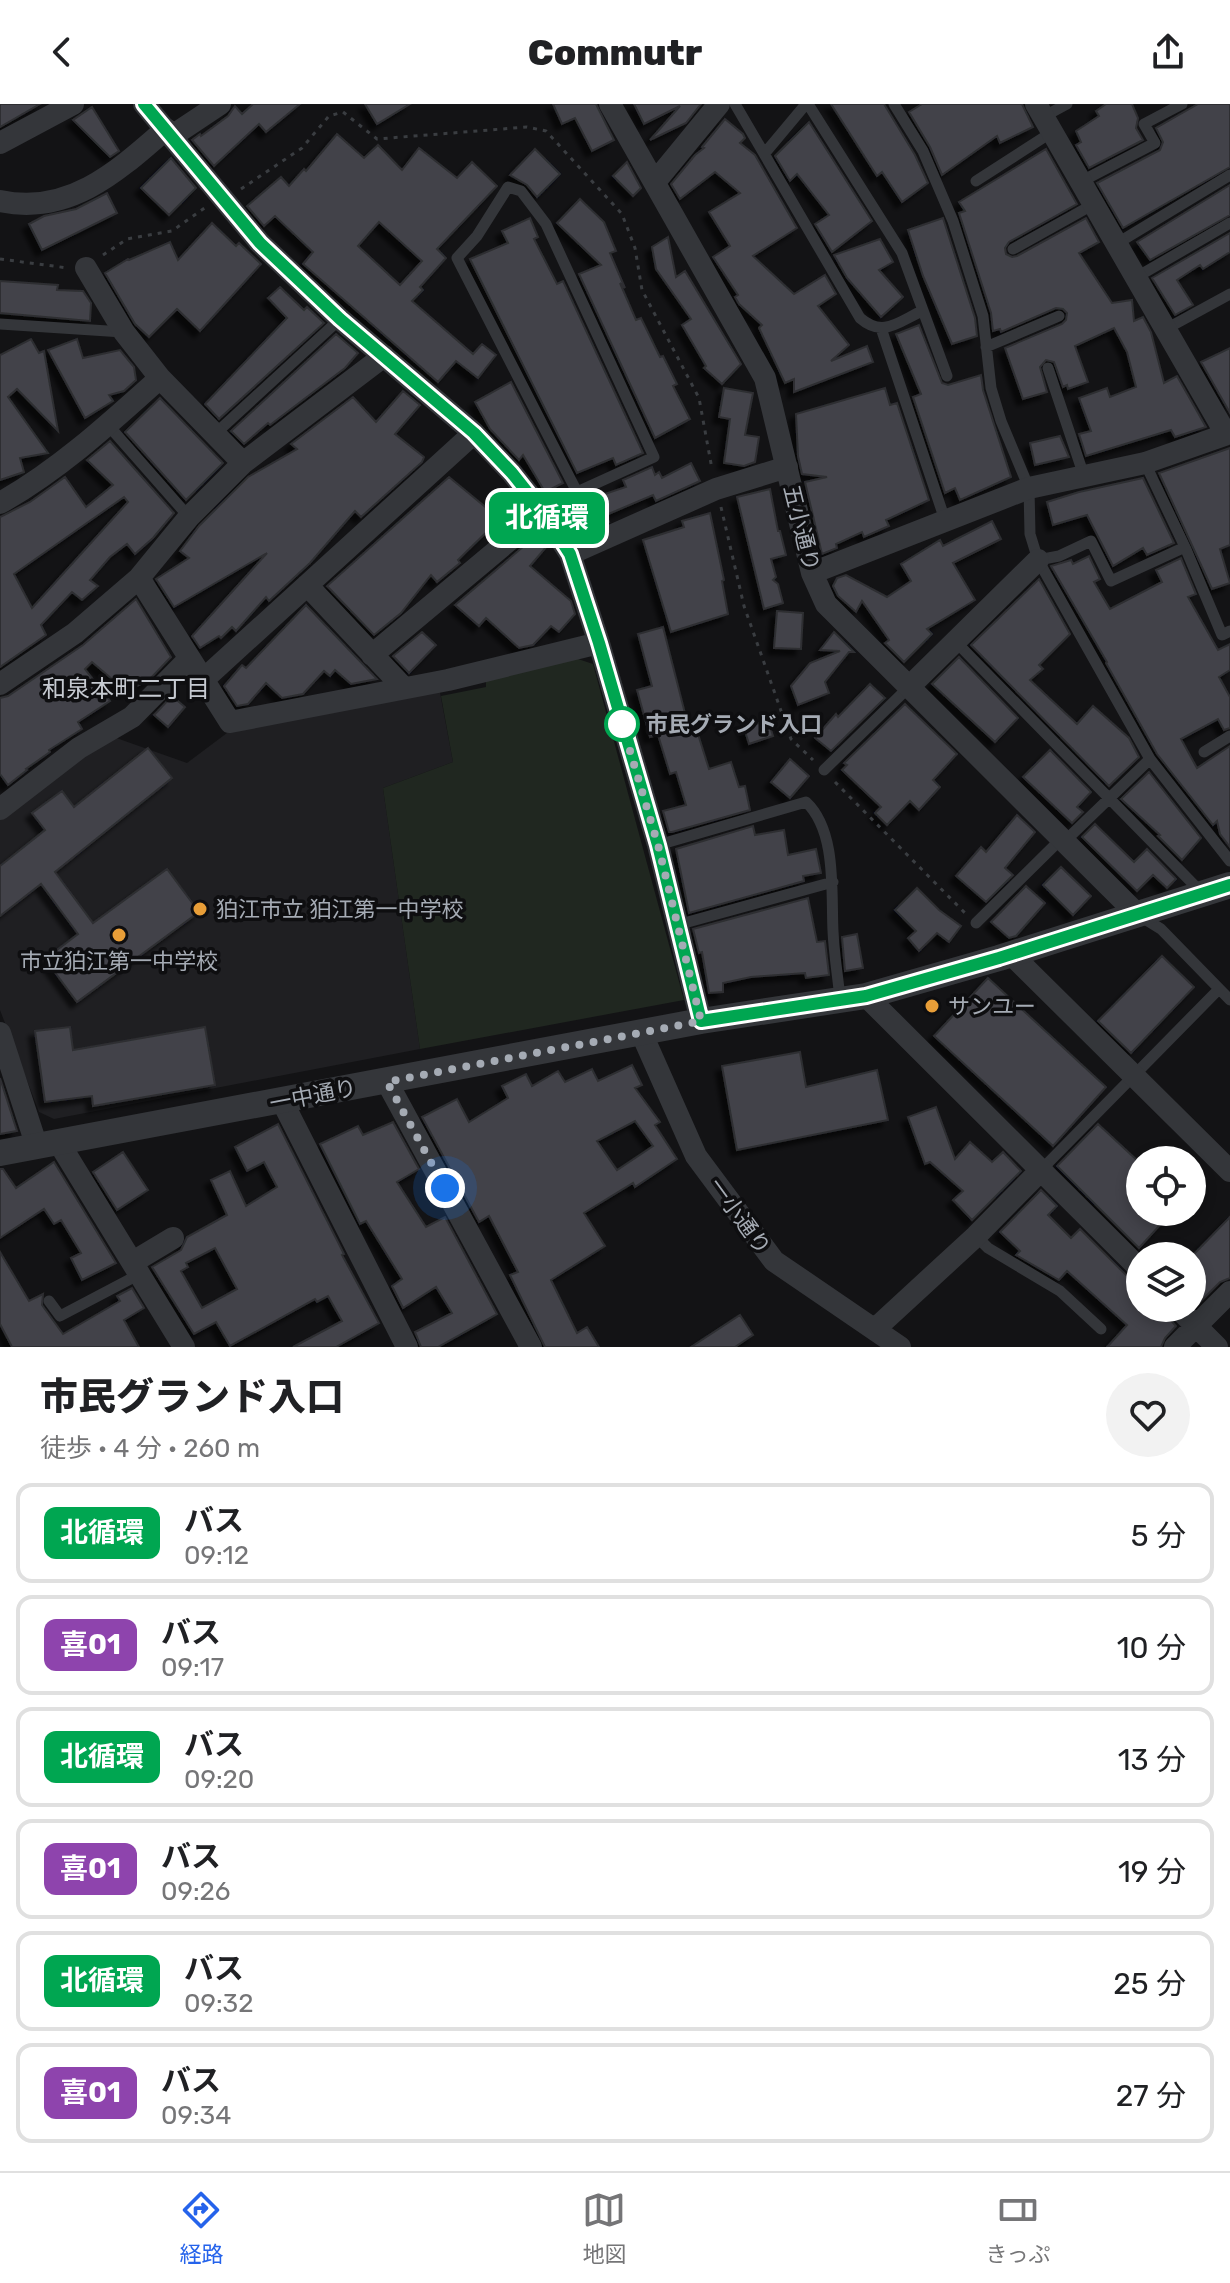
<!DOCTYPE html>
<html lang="ja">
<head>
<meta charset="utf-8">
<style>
	:root { --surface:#fff; --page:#f2f2f2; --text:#202124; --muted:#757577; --line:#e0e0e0; --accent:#2563eb }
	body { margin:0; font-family:Rubik,"Noto Sans JP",sans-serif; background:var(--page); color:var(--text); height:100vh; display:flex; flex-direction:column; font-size:30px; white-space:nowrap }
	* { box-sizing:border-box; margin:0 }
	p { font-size:26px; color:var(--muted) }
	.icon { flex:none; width:44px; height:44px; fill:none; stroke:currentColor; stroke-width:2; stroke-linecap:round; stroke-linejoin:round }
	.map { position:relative; height:1243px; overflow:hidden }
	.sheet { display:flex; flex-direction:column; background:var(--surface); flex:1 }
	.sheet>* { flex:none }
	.badge { padding:0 16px; border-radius:12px; font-size:28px; line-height:52px }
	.buttons { position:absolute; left:1126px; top:1042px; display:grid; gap:16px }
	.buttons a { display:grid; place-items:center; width:80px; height:80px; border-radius:50%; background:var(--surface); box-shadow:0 4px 12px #0003; font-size:40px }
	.you { position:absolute; width:40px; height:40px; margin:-20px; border:6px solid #fff; border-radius:50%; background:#1a73e8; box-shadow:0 0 0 12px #1a73e833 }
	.map>.badge { position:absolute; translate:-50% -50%; box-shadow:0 0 0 4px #fff }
	.round { display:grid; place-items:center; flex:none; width:84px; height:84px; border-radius:42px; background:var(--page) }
	.overview { display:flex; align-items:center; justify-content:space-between; height:136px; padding:0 40px }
	h1 { font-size:38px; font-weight:800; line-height:60px }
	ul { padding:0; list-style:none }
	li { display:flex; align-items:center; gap:24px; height:100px; margin:0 16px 12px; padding:0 24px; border:4px solid var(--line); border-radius:16px }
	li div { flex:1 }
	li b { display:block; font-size:30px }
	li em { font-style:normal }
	li .badge { min-width:88px; font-weight:700; text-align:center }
	header { display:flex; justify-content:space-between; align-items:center; height:104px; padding:0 40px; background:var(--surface); font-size:36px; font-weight:800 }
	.dock { display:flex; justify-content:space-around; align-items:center; height:112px; border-top:2px solid var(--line); background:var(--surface); font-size:22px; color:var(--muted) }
	.dock a { display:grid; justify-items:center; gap:4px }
	.dock .on { color:var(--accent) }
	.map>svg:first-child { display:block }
</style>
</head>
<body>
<header><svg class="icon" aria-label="back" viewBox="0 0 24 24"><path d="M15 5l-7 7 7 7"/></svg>Commutr<svg class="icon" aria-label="share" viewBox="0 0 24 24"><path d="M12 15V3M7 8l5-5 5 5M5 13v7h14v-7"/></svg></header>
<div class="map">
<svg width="1230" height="1243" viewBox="0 0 1230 1243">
	<defs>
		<filter id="shadow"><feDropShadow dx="-6" dy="6" stdDeviation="2" flood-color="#0009"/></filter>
	</defs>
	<rect width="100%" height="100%" fill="#131315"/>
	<!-- built -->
	<path fill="#1f1f22" d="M438,578L453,658L383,684L420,945L54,1015L39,1008L0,906V705L105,630L187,659L231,626Z"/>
	<!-- green -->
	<path fill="#202720" d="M572,553L593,560L684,896L420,945L383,684L453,658L441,592L486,583V575Z"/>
	<!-- building -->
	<path fill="#424348" stroke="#2d2e31" stroke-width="2" fill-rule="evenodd" filter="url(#shadow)" d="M0,0H40L0,23Z
		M253,0H300L266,28L259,20L214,62L192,36L200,30L201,32L228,12L235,2L242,10Z
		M365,0H410L377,20Z
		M553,0H596L614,36L592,47L575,14L562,20Z
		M634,0H701L686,19L650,36L680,2L644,20Z
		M831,0H884L915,51L928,79L902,98L882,68L877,72Z
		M922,0H1022L1033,23L1000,39L997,32L942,71L930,43L909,8Z
		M1106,0H1132L1138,14L1136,24L1143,36L1089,64L1076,41L1081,38L1076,27L1099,12L1096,7Z
		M1198,0H1230V63L1123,124L1097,79L1160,46L1163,38L1156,24Z
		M92,3L119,47L110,53L73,16Z
		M725,15L743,30L745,34L740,39L755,51L797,124L753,152L794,190L825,171L836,190L818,202L849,241L831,257L867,242L873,258L794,288V275L785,279L759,224L762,221L739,200L735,193L738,191L713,153L730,142L709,108L740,89L715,68L680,95L671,80L695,51L704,44L702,43Z
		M809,18L872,117L832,148L815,120L829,111L797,70L790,77L775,52Z
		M337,30L364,54L378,41L402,66L419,44L457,74L472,58L497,82L437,145L446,154L420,183L423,186L412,197L473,250L482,240L496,251L478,274L456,257L438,278L303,160L313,148L275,112L264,122L247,102L281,73L289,82L304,65L306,67ZM379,118L422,157L400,181L358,142Z
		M535,45L560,70L537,93L527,81L510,71Z
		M1046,45L1077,100L1009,138L1005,144L1006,150L1012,153L1017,152L1086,114L1099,138L1079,149L1112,199L1132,196L1134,217L1143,213L1151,228L1164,279L1177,272L1206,323L1175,333L1171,326L1086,352L1079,330L1091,327L1079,294L1107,284L1110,293L1136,283L1127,248L1114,224L1075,242L1088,278L1068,285L1067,281L1063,283L1054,258L1046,256L1040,263L1047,288L1023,295L1005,244L1062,220L1066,216L1067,209L1063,205L1056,204L1001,228L1000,225L993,227L991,209L959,109L965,107L959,98Z
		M171,54L196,84L169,111L141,84Z
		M627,58L641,84L633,92L613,72Z
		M1230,81V111L1150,156L1137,138Z
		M107,89L117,109L42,146L29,120L44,112L76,105Z
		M580,95L604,118L616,147L610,149L625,184L620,179L636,216L641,214L660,253L663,252L677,280L673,282L690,315L655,334L579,170L601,161L557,119Z
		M530,114L538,133L534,135L557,180L563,177L643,349L616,361L613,354L577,369L470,155L508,139L502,127Z
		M943,114L975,214L977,232L952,240L923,172L908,126Z
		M212,119L236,142L239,139L261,160L200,227L177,205L149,233L135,220L105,169L128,155L129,156L170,138L178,156Z
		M1230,129V148L1203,165L1200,161L1177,176L1193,201L1175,211L1152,174Z
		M668,133L676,173L685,167L741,260L722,280L704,264L706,262L682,221L691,215L656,165L652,143Z
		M880,135L893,158L879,166L903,193L881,213L847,174L834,151Z
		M0,177L58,181L57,186L83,187L91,199L90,217L0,209Z
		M280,183L304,206L307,203L324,219L219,315L205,300L287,214L268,194Z
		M919,221L942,279L948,281L981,271L983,286L1011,373L960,396L955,384L945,389L913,293L921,290L896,230Z
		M336,230L358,249L345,264L270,321L268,319L244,340L231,327Z
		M31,235L39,249L44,247L58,327L17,285L8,293L48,349L20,354L24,368L0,376V251Z
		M77,235L83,254L120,246L134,263L136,276L124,287L109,291L113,297L85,314L48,246Z
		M1230,244V309L1201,258Z
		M511,278L563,379L545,388L523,351L519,356L490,325L475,298Z
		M724,284L753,289L745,331L759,333L755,358L744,362L724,359L730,315L719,313Z
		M885,284L890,301L897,299L929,396L886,416L889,422L864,433L862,428L836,440L837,444L822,450L805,378L827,373L802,370L798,352L796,310Z
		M403,287L420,301L395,330L424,353L422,358L361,413L355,407L310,459L269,497L266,493L236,527L232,523L221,534L219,532L200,544L192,532L267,449L174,503L156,475L189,454L180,447L199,422L248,373L297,345L291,340L353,293L376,318Z
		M160,294L223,359L186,396L125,328Z
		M1060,332L1069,353L1035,361L1030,339Z
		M110,337L174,409L153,434L135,450L127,440L110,453L90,476L98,482L82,496L72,488L41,521L46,531L0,563V413L30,398L65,373L86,403L113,381L87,356ZM124,393L128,398L32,504L14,470Z
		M1230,344V441L1220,445L1230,479L1212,485L1159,369Z
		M691,359L700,377L656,397L653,391L606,411L609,418L591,425L574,431L569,423L564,406L572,401L626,383L623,376L652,363L655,371L659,368L662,374Z
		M449,373L500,415L458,456L460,459L437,478L431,471L401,509L374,531L327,482Z
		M1143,374L1174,439L1147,451L1143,444L1113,462L1087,411L1053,421L1047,398L1079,388Z
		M770,385L778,427H780L786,451L771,455L776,473L773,476L778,480L783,499L764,505L737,393Z
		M710,409L724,476L722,477L728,510L671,528L643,436L684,423L682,417Z
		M992,417L1001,435L953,459L975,496L927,525L932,530L904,558L885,539L889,536L862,497L856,508L838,492L833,482L837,474L846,471L887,493L911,477L901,460L940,436L943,442Z
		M538,430L548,441L530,462L571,497L575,510L559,528L551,522L533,541L519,544L486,514L479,522L455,501Z
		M1089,452L1100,475L1094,478L1110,505L1162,478L1156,466L1181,454L1196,490L1188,493L1218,546L1230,540V566L1219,573L1230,593V624L1224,626L1218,615L1181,635L1197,664L1230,642V743L1220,730L1217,717L1213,721L1157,650L1106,559L1107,558L1051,462L1071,456L1073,460Z
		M1039,475L1070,530L1039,561L1043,565L1030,576L1077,620L1093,602L1129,634L1139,653L1109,682L971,541Z
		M136,495L171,553L148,577L126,587L92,558L85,565L110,597L78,618L82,625L49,646L50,648L26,665L27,666L8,681L0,670V594L8,592L83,541Z
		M306,501L377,575L351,580L335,566L330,572L324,567L303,590L282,594L266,579L248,600L237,602L224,582L242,561L246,564Z
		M777,507L803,509L801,545L774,544Z
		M663,523L690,629L697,627L709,665L731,658L739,683L745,682L750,706L672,728H669L663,707L686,701L676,668L670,670L658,631L650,633L637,586L652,582L638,530Z
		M422,528L436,541L409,569L393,552Z
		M834,528L854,548H849L825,578L829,589L798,601L791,582L810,559L840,547L820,546Z
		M959,553L1018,614L995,638L932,580Z
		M870,580L885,594L831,647L815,634L836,610L838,613Z
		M172,592L185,603L168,623L154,611Z
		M905,600L957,650L933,676L940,683L919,706L910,697L887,721L875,709L881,703L842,666L847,661L844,659Z
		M768,616L773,632L749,640L744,624Z
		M148,644L172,674L55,768L93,819L167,765L199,808L77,898L45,855L78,830L41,780L0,812V762L45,726L32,709L62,687L74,703Z
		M1050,646L1091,688L1077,703L1083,708L1072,719L1023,673Z
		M790,655L809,672L790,694L771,678Z
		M1149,668L1201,734L1182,756L1158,732L1160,731L1121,695Z
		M1017,711L1035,728L1005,764L1013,771L986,798L956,772L981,743L986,748Z
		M1095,720L1134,758L1147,745L1176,775L1167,784L1153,771L1137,787L1082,733Z
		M753,722L755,731L784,726L788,751L816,745L821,769L803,772L804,777L689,809L676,745Z
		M1061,763L1091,792L1073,811L1043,781Z
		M1026,782L1045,799L1016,832L1009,834L991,818Z
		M917,784L939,806L961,822L949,838L937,829L919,847L908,834L916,827L895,806Z
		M808,794L817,838L825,837L829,871L806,874L805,869L751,873L723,879V888L709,889L702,848L699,849L693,825Z
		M857,830L863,864L845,867L842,833Z
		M1162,852L1194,883L1131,949L1098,917Z
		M988,874L1106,983L1053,1042L934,932Z
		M70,923L73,946L205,923L215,981L93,1002L92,992L45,998L35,927Z
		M800,948L806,983L877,966L888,1016L737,1046L722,962Z
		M632,961L642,981L635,984L660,1018L655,1021L677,1055L635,1083L633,1079L584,1109L605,1142L551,1176L577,1229L587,1223L599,1243H545L510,1171L518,1168L489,1112L479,1118L422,1013L457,995L469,1018L508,994L502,982L526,970L532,982L558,967L565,978L592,965L598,977ZM635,1017L653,1042L617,1066L597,1037Z
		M0,974L17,1027L0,1030Z
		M936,1003L955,1055L970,1038L992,1058L1003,1048L1021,1067L972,1116L953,1096L963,1087L930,1058L925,1060L908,1013Z
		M393,1018L419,1065L397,1078L426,1123L445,1113L497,1210L438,1243H421L415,1228L452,1209L436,1183L403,1204L392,1182L402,1175L366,1117L360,1120L320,1040L358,1022L363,1031Z
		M278,1020L344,1150L342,1151L379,1219L336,1243H293L342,1217L328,1192L317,1198L315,1195L230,1242L216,1218L194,1230L152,1163L181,1146L187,1133L227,1111L211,1076L230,1067L246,1102L277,1083L264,1058L247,1067L235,1043ZM215,1144L237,1185L202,1204L181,1167L188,1163L186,1159Z
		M1098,1020L1140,1059V1080L1128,1093L1140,1105V1108H1172L1139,1144L1057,1062Z
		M123,1048L148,1086L117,1106L93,1068Z
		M54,1058L116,1159L82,1176L71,1154L81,1149L61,1116L54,1120L44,1105L0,1134V1065H3L16,1084Z
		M1041,1086L1057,1102L1048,1111L1071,1134L1080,1125L1130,1175L1140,1179V1204H1164L1168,1213L1176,1222L1165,1234L1161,1243H1107L1127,1221L1067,1167L1059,1176L1016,1151L1020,1147L1000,1128Z
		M1230,1113V1174L1220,1178L1196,1202L1192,1198V1152Z
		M0,1148L29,1197L43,1190L42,1201L63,1230L120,1197L117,1192L132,1184L144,1204L124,1216L139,1243H12L0,1220Z
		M740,1211L753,1231L735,1243H691Z"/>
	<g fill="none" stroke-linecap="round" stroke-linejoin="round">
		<!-- path -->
		<path stroke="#3a3d41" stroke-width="3" stroke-dasharray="4 6" stroke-linecap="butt" d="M241,85L302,44L329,12L343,8L377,35L527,23L546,27L622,110L635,144L642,186L699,294L712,365
			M103,151L127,135L172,127L206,103
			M0,155L68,164
			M721,403L744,502L791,635L813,656
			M835,678L965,809"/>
		<!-- service -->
		<path stroke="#34363a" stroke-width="11" d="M735,0L860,214C883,234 898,218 922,207
			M808,0L902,149L947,272
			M894,0L923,47L953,117L983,212L991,284L1001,317L1029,384L1030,430L1038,456L1150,655L1230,757
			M1043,13L1067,0
			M765,49L806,0
			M976,77L1052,28
			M1082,77L1155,39L1144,20L1182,0
			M1116,140L1230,71
			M1013,145L1094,100
			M1135,174L1230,119
			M0,220L123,228
			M881,224L945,416
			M1164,226L1230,190
			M986,243L1059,212
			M1048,264L1084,372
			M108,321L189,413
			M215,330L340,215
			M1145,359L1185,443L1222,531L1230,527
			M543,408L577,388L654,353L546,120L521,87L508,83L477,132L457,154L577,388
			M1038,456L1059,452L1091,437L1111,477L1185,443
			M956,538L1202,789
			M1204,648L1230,632
			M824,666L910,582
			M1064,738L1150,655
			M658,741L806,698C837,727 831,788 833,827C834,850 838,873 840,895
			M1140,812L1161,825L1230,896
			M976,819L1061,735
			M677,821L833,778
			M1042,1065L1219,885
			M976,1132L988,1144L1060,1187L1101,1225
			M49,1197L60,1212L140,1170"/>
		<!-- minor -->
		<path stroke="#34363a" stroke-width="22" d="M144,0L260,139L340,215L474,329L512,369L543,408L570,450L599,539L658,741L701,917
			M610,0L765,274L812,469L826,500L1136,809
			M1036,0L1226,330
			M172,32L220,0
			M0,39L73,0
			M655,78L719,0
			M0,97C69,112 118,67 166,25
			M86,164L124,228L160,274L243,359
			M0,399C59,366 110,319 160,274
			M570,450L716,385L787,363
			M812,469L1029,384L1145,359L1230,329
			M139,474L189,413L243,359L384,252
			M307,481L404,584
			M372,551L543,408
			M203,576L474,329
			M0,580L75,529L139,474L230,618L448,576L599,539
			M911,581L1038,456
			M0,705L79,644L132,613L189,555
			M1011,850L1230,1067
			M866,892L1140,1165
			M641,928L696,1052L774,1157L900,1243
			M0,929L37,1043
			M387,978L531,1243
			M282,997L407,1243
			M59,1039L184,1243
			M133,1158L173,1134
			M1178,1204L1217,1243
			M875,1225L976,1132L1042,1065
			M1175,1243L1230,1188"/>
		<!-- tertiary -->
		<path stroke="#34363a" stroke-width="26" d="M0,1049L701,917L866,892L999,854L1230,781"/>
	</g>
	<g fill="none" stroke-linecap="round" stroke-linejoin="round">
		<defs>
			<path id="line" d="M144,0L260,139L340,215L474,329L512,369L543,408L570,450L599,539L658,741L701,917L866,892L999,854L1230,781"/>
		</defs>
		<!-- line casing -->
		<use href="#line" stroke="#fff" stroke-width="18"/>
		<!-- line -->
		<use href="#line" stroke="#00a651" stroke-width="12"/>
		<!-- walk -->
		<path stroke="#a5abb4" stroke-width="8" stroke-dasharray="0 14.4" d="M445,1084L387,978L701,917L658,741L622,620"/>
	</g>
	<!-- markers -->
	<circle fill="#fff" stroke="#00a651" stroke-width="4" cx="622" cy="620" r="16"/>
	<g fill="#e89e38" stroke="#0e0e10" stroke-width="3">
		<circle cx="200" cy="805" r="8"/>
		<circle cx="119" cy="831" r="8"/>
		<circle cx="932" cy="902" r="8"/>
	</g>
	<g text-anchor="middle" stroke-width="7" stroke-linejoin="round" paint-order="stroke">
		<!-- street labels -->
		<g font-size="22" fill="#a5abb4" stroke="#0e0e10">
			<text transform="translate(802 424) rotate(76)" y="8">五小通り</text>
			<text transform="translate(313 991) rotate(-11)" y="8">一中通り</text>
			<text transform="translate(740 1112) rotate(54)" y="8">一小通り</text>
		</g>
		<!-- stop labels -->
		<g font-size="22" font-weight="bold" fill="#a5abb4" stroke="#0e0e10" text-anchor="start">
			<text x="646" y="628">市民グランド入口</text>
		</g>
		<!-- poi labels -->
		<g font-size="22" fill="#a5abb4" stroke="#0e0e10" text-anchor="start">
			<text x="216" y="813">狛江市立 狛江第一中学校</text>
			<text x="119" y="865" text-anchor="middle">市立狛江第一中学校</text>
			<text x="948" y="910">サンユー</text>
		</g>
		<!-- neighbourhood labels -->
		<g font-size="24" fill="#c6cad1" stroke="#0e0e10">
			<text x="126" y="593">和泉本町二丁目</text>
		</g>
	</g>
</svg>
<div class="buttons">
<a><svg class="icon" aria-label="locate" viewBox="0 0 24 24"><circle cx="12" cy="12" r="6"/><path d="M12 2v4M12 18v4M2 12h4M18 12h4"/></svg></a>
<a><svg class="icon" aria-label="layers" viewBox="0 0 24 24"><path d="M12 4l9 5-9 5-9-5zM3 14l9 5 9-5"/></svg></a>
</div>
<div class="you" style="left:445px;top:1084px"></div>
<b class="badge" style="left:547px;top:414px;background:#00a651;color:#fff">北循環</b>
</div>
<section class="sheet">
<div class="overview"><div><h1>市民グランド入口</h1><p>徒歩 · 4 分 · 260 m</p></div><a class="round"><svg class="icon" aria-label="heart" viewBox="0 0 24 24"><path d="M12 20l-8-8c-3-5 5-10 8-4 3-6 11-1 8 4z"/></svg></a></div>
<ul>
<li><span class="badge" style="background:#00a651;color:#fff">北循環</span><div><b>バス</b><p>09:12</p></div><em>5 分</em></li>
<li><span class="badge" style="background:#8e44ad;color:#fff">喜01</span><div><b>バス</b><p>09:17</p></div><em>10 分</em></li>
<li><span class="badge" style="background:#00a651;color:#fff">北循環</span><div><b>バス</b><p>09:20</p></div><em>13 分</em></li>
<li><span class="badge" style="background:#8e44ad;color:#fff">喜01</span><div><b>バス</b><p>09:26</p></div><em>19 分</em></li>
<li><span class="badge" style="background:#00a651;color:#fff">北循環</span><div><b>バス</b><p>09:32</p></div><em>25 分</em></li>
<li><span class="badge" style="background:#8e44ad;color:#fff">喜01</span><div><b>バス</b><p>09:34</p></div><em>27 分</em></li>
</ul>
</section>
<nav class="dock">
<a class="on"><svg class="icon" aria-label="directions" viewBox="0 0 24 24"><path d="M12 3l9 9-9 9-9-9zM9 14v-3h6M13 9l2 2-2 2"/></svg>経路</a>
<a><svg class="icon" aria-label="map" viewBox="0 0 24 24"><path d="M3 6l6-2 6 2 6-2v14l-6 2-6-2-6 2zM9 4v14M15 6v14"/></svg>地図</a>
<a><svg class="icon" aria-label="tickets" viewBox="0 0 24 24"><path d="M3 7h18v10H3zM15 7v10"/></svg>きっぷ</a>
</nav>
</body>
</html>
